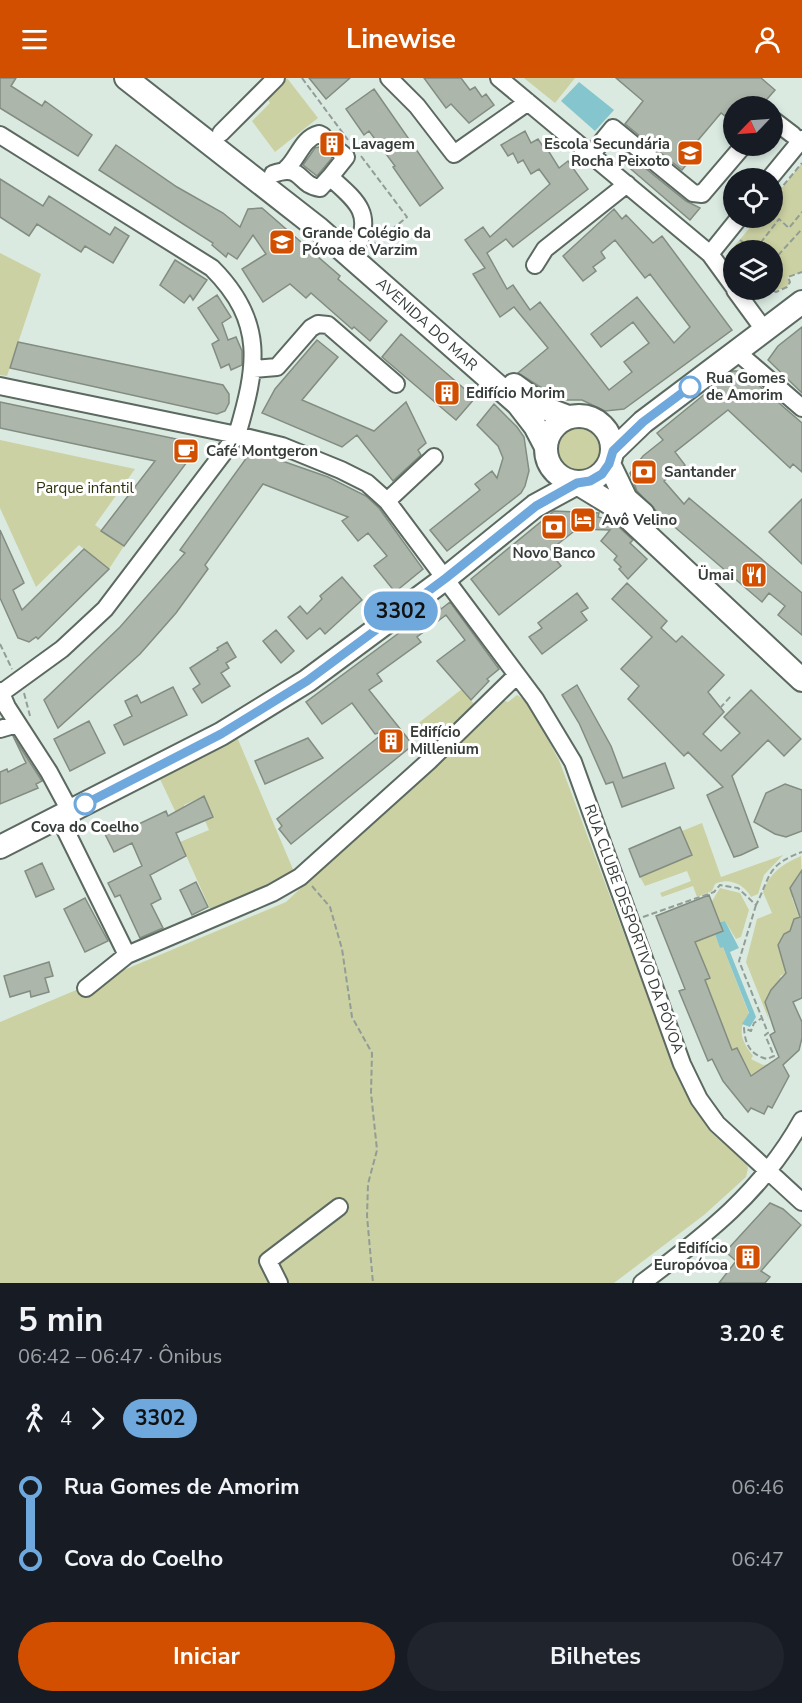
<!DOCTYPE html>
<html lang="pt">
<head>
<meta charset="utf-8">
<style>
	:root { --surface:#171b24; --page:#20242c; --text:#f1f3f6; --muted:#9ea1a6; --accent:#d24f00 }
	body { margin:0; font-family:"Nunito Sans",sans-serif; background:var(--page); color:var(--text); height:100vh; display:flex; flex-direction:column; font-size:22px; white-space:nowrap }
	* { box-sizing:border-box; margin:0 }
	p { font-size:20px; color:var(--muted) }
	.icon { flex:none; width:33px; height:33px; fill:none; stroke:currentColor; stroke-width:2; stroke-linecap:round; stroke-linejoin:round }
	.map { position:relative; height:1205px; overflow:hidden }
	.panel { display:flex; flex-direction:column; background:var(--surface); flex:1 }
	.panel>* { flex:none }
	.badge { padding:0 12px; border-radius:20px; font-size:21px; line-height:39px }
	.needle { width:39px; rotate:245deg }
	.fabs { position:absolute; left:723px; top:18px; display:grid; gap:12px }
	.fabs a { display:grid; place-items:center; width:60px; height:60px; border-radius:50%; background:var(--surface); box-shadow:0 3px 9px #0003; font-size:30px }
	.map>.badge { position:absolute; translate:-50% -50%; box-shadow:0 0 0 3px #fff }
	.legs { display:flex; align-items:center; gap:9px; height:66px; padding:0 18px; font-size:20px }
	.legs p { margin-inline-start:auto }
	.overview { display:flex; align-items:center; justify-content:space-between; height:102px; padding:0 18px }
	h1 { font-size:33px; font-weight:700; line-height:45px }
	.action { display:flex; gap:12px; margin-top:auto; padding:12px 18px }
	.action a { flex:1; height:69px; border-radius:36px; background:var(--accent); color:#fff; font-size:24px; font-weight:700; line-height:69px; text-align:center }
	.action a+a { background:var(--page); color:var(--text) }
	ul { padding:0 18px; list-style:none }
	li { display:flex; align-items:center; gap:21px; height:72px; font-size:22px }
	li i { display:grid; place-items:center; width:9px; height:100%; margin:0 8px; background:currentColor }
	li i::after { content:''; width:15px; height:15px; margin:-8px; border:4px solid; border-radius:50%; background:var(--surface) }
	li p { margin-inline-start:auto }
	li:first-child i { background:linear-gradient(#0000 50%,currentColor 0) }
	li:last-child i { background:linear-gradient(currentColor 50%,#0000 0) }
	header { display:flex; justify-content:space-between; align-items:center; height:78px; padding:0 18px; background:var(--accent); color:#fff; font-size:27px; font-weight:700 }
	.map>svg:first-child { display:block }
</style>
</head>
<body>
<header><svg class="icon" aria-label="menu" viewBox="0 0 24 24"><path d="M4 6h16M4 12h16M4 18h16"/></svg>Linewise<svg class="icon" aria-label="person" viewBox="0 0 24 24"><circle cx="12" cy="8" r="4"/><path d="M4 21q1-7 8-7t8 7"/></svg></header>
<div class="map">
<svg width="802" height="1205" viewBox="0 0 802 1205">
	<rect width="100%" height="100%" fill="#daeae1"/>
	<!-- green -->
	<path fill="#cbd1a2" d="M287,0L318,40L275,74L252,43L270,25L267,20Z
		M524,0H575L555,25Z
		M802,85V194L788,199L790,204L787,209L751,220L745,212H772V172H734L733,195L726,185V178L758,140H772L773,121Z
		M0,175L41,196L7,298L0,297Z
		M552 370a27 27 0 1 1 54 0a27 27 0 1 1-54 0Z
		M0,362L135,391L95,447L124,468L109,491L79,467L36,509L0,430Z
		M462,611L474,626L434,669L416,647Z
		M517,617C530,622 551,668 559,682L678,1000C697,1039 713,1055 745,1083L748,1090L746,1099L704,1137L614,1205H0V944L286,824L502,622L508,624Z
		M237,659L295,796L211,833L180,764L209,752L205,743L213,739L204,718L184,727L185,730L177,737L159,699Z
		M702,745L721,799L783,777L764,797L758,816L751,819C744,806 728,799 715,806L712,813L697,819L693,808L662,819L660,815L691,803L687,793L645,808L640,799L692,777L682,753Z
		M801,778L802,799L792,820L799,839L793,842L792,852L784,856V861L778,867L786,895L780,898L782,902L767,933L769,942L746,884L757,841L772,835L763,814C770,794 783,786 801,778Z
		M720,810L740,815L749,832L741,859L736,861L725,843L720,844L712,823Z
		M715,856L720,869H723L749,936C736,951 742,964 753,978L751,981L763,987L770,986L752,998L737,970L732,972L705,902L710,900L695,864Z"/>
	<!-- water -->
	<path fill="#85c5ce" d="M579,4L614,32L595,53L561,23Z
		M725,843L739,870L730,874L756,939L750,949L742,946L749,935L723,869L720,870L715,856L723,853L720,844Z"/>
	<!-- building -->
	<path fill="#adb6aa" stroke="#838c80" stroke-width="1.5" d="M0,0H16L11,8L42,28L45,23L92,57L78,78L0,30Z
		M309,0H350L326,21Z
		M424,0H461L470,12L475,9L482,19L486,16L494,27L469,45L451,26L446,30Z
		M616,0H761L775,12L761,28H734V45L721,35L694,67L699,71L682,92L625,46L643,23Z
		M374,11L443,110L420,128L393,89L395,88L369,53L364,57L346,31Z
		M525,53L531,65L538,61L544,70L546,69L559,90L568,83L588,111L513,169L506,161L487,175L507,211L513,207L530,232L540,224L609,312L632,294L624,284L649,265L633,244L601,269L591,256L637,219L674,265L690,249L650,196L645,200L615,162L601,174L605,180L593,189L596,193L583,203L563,178L614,131L622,141L626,137L653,165L662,158L732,252L624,331L605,333L582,322H561L518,295L548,270L514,229L500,239L473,196L485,190L465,162L483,149L490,159L550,106L539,91L531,96L523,82L518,85L513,75L508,78L501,67Z
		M333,60L337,64L330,72L332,80L317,98L303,87L315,70L328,67Z
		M116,67L177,109L223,135L240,149L248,131L262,130L340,198L338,201L387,243L370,263L354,249L352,251L311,215L306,220L290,206L263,224L242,191L266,176L253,157L237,181L228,175L226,179L212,167L213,165L99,92Z
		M624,73L686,123L700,130L690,142L618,80Z
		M0,101L43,128L49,118L110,157L115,149L129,158L113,185L85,168L81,174L37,146L29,158L0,139Z
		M175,182L207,202L193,222L190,217L184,225L160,207Z
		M217,217L231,239L222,245L228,262L236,259L242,273V287L231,292L229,286L221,290L212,266L219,262L198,230Z
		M802,249V315L768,282L778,268Z
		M401,256L475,320L456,342L382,279Z
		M317,262L338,279L302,322L374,353L406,324L426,365L418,372L421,377L393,403L357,357L342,369L262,335L275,311Z
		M18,264L223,307L229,316V325L225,333L217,336L10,290Z
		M733,293H742L802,345V394L793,386L790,390L728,332L675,374L685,387L664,403L684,426L689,420L802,515V557L778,537L785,528L769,515L762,524L656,433L637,413L630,395L643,378L663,362L657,355Z
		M0,324L181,362L196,372L124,468L101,453L155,383L0,350Z
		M494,326L517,349L524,359L529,393L525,408L521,415L447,473L430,452L480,412L475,406L492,393L497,400L503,380L498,368L477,347Z
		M250,375L268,378L328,399L366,418L379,430L423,491L395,514L374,488L387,478L368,455L358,463L342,443L348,439L263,406L205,487L208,491L176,535L140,576L58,650L44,622L120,549L185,475L180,472Z
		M802,421V486L769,454Z
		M554,433L599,435L598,439L611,442L633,462L630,465L647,481L628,501L619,491L621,489L614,482L617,478L601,463L610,452L577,451L549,473L561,488L499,537L471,501Z
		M0,452L24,505L13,512L22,532L84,471L109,491L38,561L36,559L29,564L18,560L0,520Z
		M342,499L362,522L325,556L320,550L307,561L288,539L300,528L307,536L322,521L320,518Z
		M627,505L667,543L661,550L676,564L682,558L724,597L708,614L724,634L703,656L721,673L740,655L724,639L751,612L801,661L784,678L768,662L732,698L758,769L741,777L734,779L707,717L723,709L688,674L684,678L628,621L639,608L621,591L652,559L612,521Z
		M577,515L588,530L581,534L587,542L542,576L529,559L542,550L538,545Z
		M450,524L499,591L487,601L489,603L471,622L437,583L465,562L446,537L417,559L421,564L377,596L382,603L369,612L413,667L291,766L279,751L282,748L277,741L386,653L375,656L352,625L322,646L306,624L438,526L441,531Z
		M276,552L294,573L281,585L263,563Z
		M227,564L236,579L226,585L229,590L221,595L230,608L202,625L193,611L200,606L190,590L218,572L217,570Z
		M577,607L611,668L623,700L665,685L674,710L622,729L613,704L606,706L579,645L562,617Z
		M173,609L187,637L124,667L114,647L132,638L125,623L137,617L141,625Z
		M89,643L105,675L70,693L54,661Z
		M13,658L42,703L36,706L38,710L0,726V694L7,691L8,694L26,685Z
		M308,660L323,680L265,706L255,683Z
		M785,706L802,712V753L786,759L775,756L754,744L766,715Z
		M204,718L213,739L176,755L186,778L150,797L161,821L151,826L163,850L140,860L120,817L115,819L108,805L142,788L132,765L114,774L104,754L119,747L122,754L166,733L168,738Z
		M680,749L692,777L640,799L629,771Z
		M42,785L54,811L36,819L25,793Z
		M802,792V920L793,924L802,944V960L799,972L783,987L789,998L772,1030L768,1028L764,1036L751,1030L748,1034L723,1003L712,981L708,983L679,913L685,911L656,838L709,817L723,853L695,864L710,900L705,902L732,972L737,970L751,998L779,979L770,957L775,954L765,924L771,912L786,895L778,867L784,856L790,853L794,841L800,839L790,810Z
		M196,804L208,829L192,837L180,812Z
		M85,820L108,863L85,874L64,831Z
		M49,884L53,898L45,900L49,914L31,919L30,913L10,919L4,898Z
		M770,1125L783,1131L801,1147L761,1193L770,1199L765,1205H719L736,1183L727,1175V1172Z"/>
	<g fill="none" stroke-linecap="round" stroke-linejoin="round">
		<!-- minor-tunnel -->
		<path stroke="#b9c7bf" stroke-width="16" stroke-dasharray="16 8" stroke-linecap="butt" d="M323,58L340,74"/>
		<defs>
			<path id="minor" d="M389,0L417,28L454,76L528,24
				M499,0L710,176L734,209
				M772,41L793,57
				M221,55L276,0
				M0,57L212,190C266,244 257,289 237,357L282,368L341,392L367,405L387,423L535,621L573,684L682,986L699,1021L717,1046L802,1124
				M591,77L613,50L693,115L702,116L743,68
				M286,91C298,81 302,60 319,56L323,58
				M273,96C303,85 297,107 320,110L330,99C354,121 374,134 357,169
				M330,99L346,79L340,74
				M770,100L802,61
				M710,176L739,140
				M535,187L545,171L627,106
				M735,212L765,253
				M737,274L802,330
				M253,291L277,289L311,250L318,246L328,247L396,306
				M0,308L237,357L105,531L62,571L0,616
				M387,423L434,379
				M0,613L7,629L49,694L70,733
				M0,651L17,646
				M59,739L127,877
				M86,910L127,877L272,815L300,799L429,683L517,597
				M279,1205L268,1183L339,1129
				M642,1205C706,1157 762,1114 802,1042"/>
			<path id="major" d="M126,0L319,151L518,326L535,348L546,369
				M514,307L547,331L568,339
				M546 371a33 33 0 1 1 66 0a33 33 0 1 1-66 0Z
				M613,373L643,344L802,224
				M609,386L626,421L643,436
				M577,405L618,430L802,602
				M0,769L221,656L307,603L446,500L535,428L577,405"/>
		</defs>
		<!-- minor casing -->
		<use href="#minor" stroke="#5b6961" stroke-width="20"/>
		<!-- major casing -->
		<use href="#major" stroke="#5b6961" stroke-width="26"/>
		<!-- path -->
		<path stroke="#919d96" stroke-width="2" stroke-dasharray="6 3" stroke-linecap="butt" d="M302,0L348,62
			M361,78L407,139L373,167
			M772,121L802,85
			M752,147L758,140
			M740,162L753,172
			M755,172L779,141L789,150L802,134
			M772,184L802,151
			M758,220L772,212L776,214L787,209L790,204L788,199L802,194
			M0,566L12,591
			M24,615L30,638
			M720,630L731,618
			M312,808L330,829L342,871L352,939L372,975L371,1015L377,1072L368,1106L367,1138L373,1205
			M756,827L739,883L768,955L765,957L774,978L767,981C751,977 745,967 744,950L751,953L754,945L762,940
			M643,839L714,814L720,807L738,810L756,827C771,798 766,787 802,774"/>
		<!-- minor -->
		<use href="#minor" stroke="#fff" stroke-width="16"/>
		<!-- major -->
		<use href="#major" stroke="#fff" stroke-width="22"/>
	</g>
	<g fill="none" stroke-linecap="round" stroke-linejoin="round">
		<defs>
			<path id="line-1" d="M85,726L221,656L307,603L446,500L536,428L577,405L590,403L602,396L609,386L613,373L643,344L690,309"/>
		</defs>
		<!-- line-1 casing -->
		<use href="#line-1" stroke="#fff" stroke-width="14"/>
		<!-- line-1 -->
		<use href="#line-1" stroke="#6fa8dc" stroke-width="9"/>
	</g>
	<!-- icons -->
	<defs>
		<symbol id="building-square" viewBox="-11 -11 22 22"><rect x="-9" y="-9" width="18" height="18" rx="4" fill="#d24f00" stroke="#fff"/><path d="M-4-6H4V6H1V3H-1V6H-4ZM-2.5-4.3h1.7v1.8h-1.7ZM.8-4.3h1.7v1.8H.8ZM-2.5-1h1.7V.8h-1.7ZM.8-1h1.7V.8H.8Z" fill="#fff"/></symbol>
		<symbol id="school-square" viewBox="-11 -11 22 22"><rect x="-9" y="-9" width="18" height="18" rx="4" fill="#d24f00" stroke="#fff"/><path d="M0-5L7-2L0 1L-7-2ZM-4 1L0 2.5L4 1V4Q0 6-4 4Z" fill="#fff"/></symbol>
		<symbol id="cafe-square" viewBox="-11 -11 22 22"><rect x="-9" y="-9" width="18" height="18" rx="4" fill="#d24f00" stroke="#fff"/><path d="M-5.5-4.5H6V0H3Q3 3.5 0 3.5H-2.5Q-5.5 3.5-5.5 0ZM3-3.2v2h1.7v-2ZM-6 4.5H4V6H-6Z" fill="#fff"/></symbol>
		<symbol id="bank-square" viewBox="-11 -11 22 22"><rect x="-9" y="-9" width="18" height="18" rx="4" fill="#d24f00" stroke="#fff"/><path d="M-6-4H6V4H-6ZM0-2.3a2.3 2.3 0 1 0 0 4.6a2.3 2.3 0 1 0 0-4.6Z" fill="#fff"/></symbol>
		<symbol id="hotel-square" viewBox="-11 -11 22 22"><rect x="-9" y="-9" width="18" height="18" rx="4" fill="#d24f00" stroke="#fff"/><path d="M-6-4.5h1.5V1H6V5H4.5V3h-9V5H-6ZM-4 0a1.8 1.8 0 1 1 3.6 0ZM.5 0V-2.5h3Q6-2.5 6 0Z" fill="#fff"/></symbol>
		<symbol id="restaurant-square" viewBox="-11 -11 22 22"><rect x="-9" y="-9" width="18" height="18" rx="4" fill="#d24f00" stroke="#fff"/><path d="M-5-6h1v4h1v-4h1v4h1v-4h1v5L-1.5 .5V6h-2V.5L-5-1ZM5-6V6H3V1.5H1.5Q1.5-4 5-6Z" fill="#fff"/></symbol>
	</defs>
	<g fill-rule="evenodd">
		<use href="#building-square" x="317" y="51" width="30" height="30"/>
		<use href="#school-square" x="675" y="60" width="30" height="30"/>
		<use href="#school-square" x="267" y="149" width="30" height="30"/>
		<use href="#building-square" x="432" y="300" width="30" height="30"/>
		<use href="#cafe-square" x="171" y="358" width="30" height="30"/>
		<use href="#bank-square" x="629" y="379" width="30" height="30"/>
		<use href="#hotel-square" x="568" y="427" width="30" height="30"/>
		<use href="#bank-square" x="539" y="434" width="30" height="30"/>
		<use href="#restaurant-square" x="739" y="482" width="30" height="30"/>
		<use href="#building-square" x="376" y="648" width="30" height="30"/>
		<use href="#building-square" x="733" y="1164" width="30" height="30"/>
	</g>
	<!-- markers -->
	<g fill="#fff" stroke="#6fa8dc" stroke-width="3">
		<circle cx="690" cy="309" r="10"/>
		<circle cx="85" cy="726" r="10"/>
	</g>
	<g text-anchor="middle" stroke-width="6" stroke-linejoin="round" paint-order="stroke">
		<!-- poi labels -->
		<g font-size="15" font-weight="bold" fill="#363d39" stroke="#fff" text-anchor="start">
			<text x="352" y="71">Lavagem</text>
			<text x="670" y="71" text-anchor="end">Escola Secundária<tspan x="670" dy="17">Rocha Peixoto</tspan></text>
			<text x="302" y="160">Grande Colégio da<tspan x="302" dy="17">Póvoa de Varzim</tspan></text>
			<text x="466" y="320">Edifício Morim</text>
			<text x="206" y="378">Café Montgeron</text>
			<text x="664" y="399">Santander</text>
			<text x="602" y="447">Avô Velino</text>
			<text x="554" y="480" text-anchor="middle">Novo Banco</text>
			<text x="734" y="502" text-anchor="end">Ümai</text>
			<text x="410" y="659">Edifício<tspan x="410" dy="17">Millenium</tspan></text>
			<text x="728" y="1175" text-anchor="end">Edifício<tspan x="728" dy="17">Europóvoa</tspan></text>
		</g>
		<!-- street labels -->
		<g font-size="15" fill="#363d39" stroke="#fff">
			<text transform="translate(427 246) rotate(42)" y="5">AVENIDA DO MAR</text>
			<text transform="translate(634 851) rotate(70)" y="5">RUA CLUBE DESPORTIVO DA PÓVOA</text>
		</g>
		<!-- stop labels -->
		<g font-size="15" font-weight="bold" fill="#363d39" stroke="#fff" text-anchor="start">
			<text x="706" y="305">Rua Gomes<tspan x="706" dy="17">de Amorim</tspan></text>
			<text x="85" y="754" text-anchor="middle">Cova do Coelho</text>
		</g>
		<!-- park labels -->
		<g font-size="15" fill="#2f320b" stroke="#fff">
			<text x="85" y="415">Parque infantil</text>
		</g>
	</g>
</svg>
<div class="fabs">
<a><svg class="needle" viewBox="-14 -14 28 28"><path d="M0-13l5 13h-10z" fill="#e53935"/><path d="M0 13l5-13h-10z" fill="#9ea1a6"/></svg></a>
<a><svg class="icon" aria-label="locate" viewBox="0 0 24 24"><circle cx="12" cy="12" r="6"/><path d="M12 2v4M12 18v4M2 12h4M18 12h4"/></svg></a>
<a><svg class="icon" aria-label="layers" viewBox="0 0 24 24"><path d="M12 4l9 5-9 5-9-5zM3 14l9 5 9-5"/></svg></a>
</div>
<b class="badge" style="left:401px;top:533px;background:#6fa8dc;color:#111">3302</b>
</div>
<section class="panel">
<div class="overview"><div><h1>5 min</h1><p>06:42 – 06:47 · Ônibus</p></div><b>3.20 €</b></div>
<div class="legs"><svg class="icon" aria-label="walk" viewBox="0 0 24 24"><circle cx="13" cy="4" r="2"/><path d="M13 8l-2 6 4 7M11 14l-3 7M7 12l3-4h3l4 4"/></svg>4<svg class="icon" aria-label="forward" viewBox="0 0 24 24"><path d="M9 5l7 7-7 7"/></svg><b class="badge" style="background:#6fa8dc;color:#111">3302</b></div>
<ul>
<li><i style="color:#6fa8dc"></i><b>Rua Gomes de Amorim</b><p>06:46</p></li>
<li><i style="color:#6fa8dc"></i><b>Cova do Coelho</b><p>06:47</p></li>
</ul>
<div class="action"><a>Iniciar</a><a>Bilhetes</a></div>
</section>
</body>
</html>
